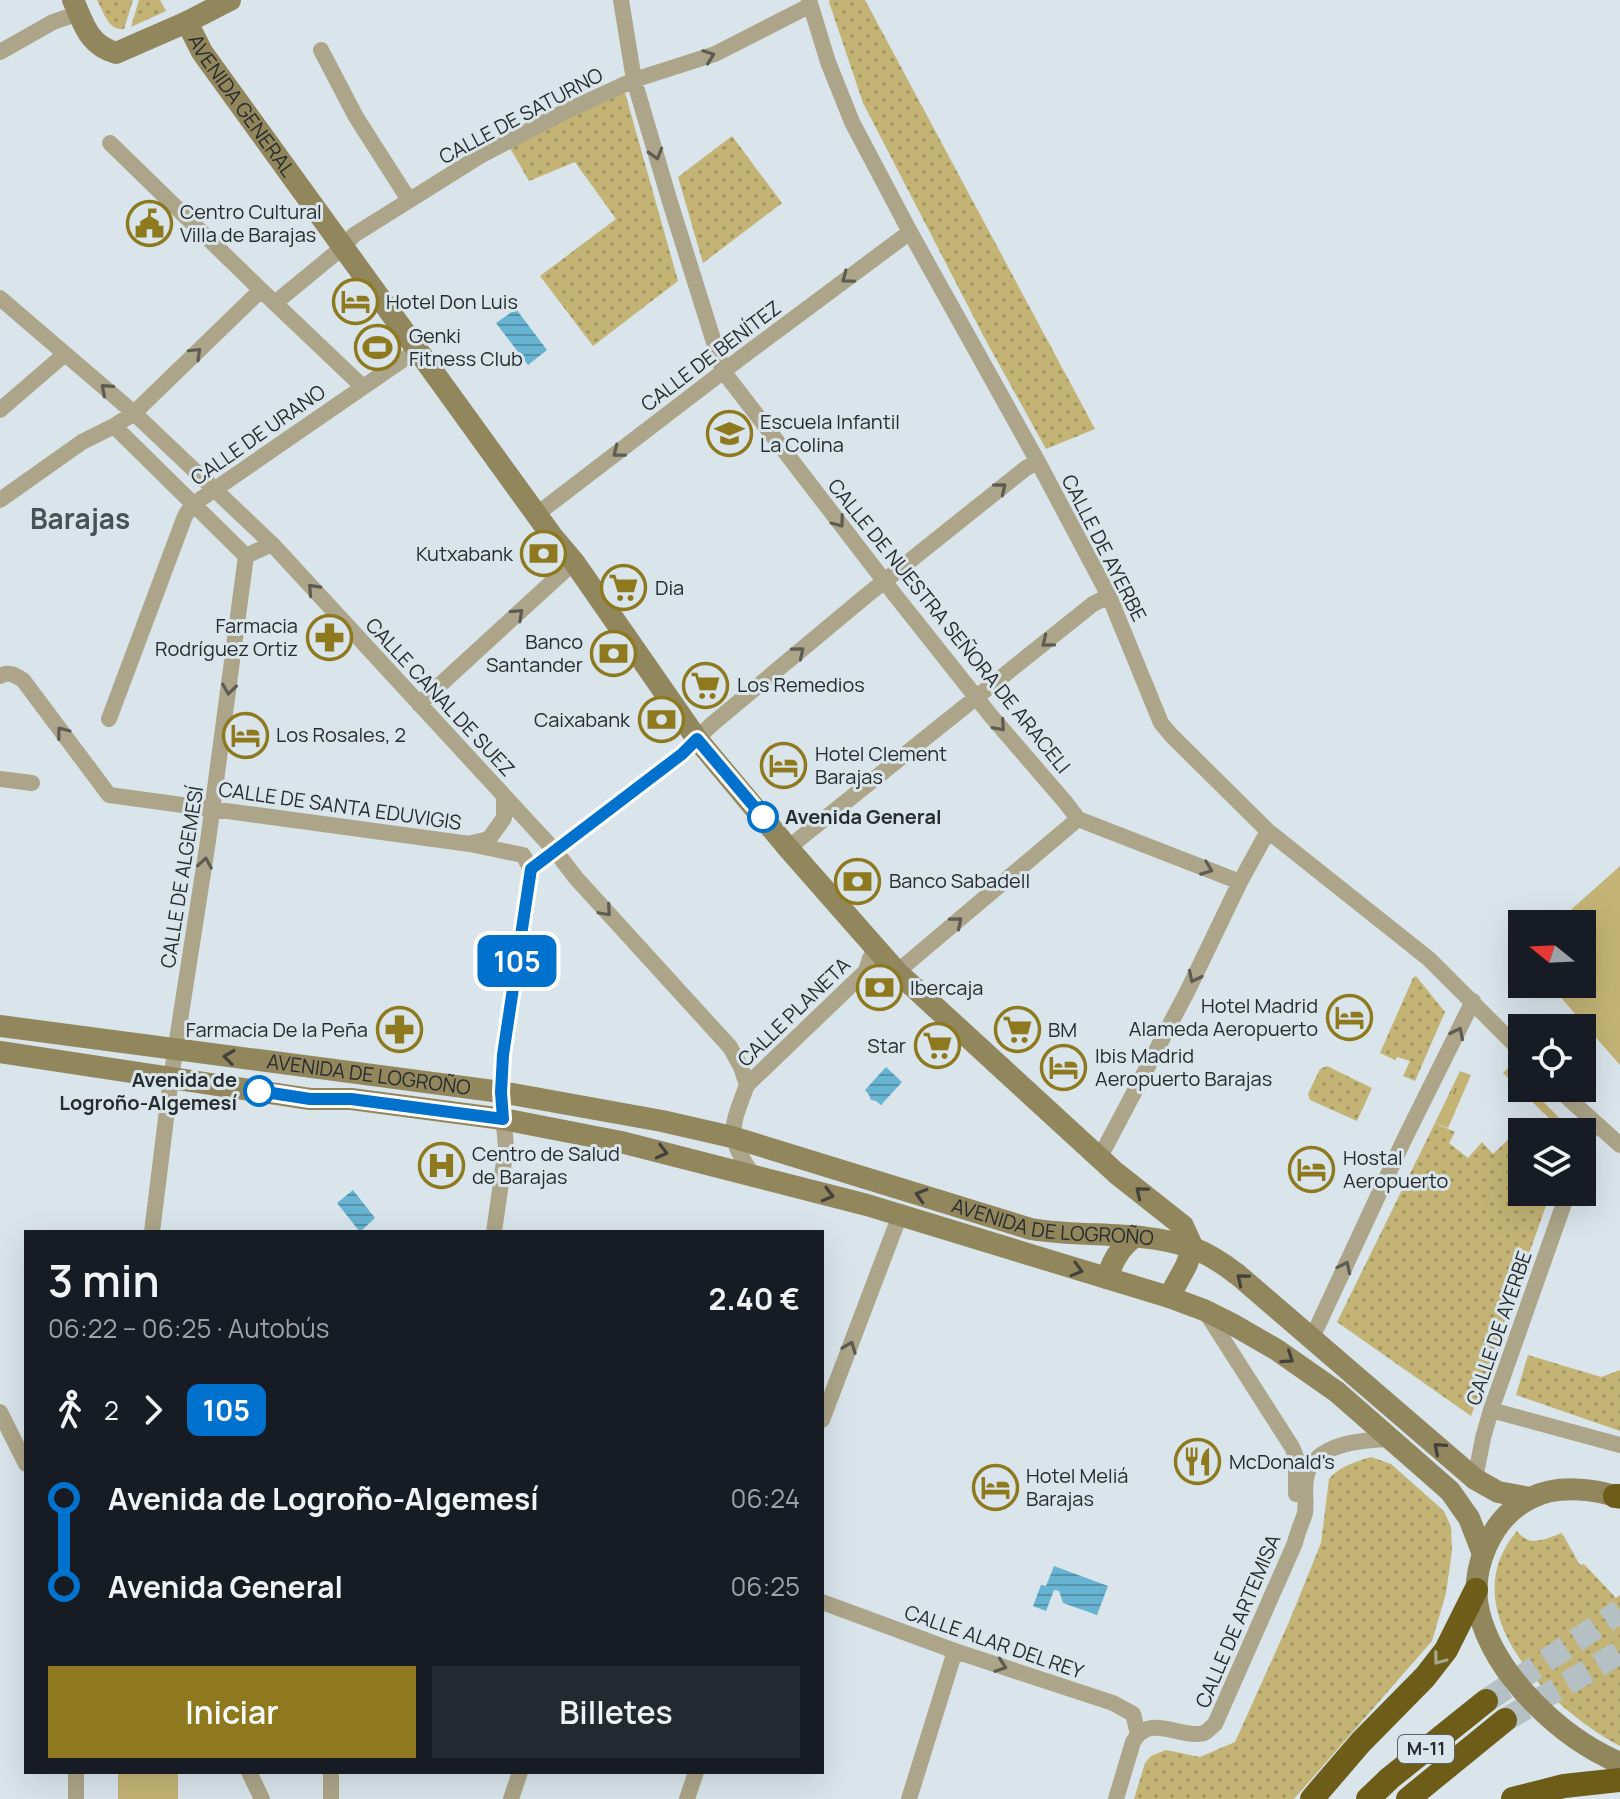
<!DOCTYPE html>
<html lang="es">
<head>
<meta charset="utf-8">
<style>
	:root { --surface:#171b24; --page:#242831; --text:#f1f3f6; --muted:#9ea1a6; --accent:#8e791e }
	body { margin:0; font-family:Manrope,sans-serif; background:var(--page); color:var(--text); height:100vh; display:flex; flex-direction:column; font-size:30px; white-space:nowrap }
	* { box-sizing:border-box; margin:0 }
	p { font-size:26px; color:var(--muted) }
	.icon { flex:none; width:44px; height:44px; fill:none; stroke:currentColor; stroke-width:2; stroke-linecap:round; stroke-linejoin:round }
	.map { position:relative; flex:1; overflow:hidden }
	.details { position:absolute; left:24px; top:1230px; width:800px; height:544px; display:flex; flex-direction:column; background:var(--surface); border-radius:0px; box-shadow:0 8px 32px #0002 }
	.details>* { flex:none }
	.badge { padding:0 16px; border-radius:12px; font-size:28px; line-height:52px }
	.needle { width:52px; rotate:288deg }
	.fabs { position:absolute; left:1508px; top:910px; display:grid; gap:16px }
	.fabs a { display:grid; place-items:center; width:88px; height:88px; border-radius:0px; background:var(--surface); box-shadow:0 8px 32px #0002; font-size:40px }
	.map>.badge { position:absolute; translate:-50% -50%; box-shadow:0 0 0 4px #fff }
	.legs { display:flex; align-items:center; gap:12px; height:88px; padding:0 24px; font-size:26px }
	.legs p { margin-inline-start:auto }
	.headline { display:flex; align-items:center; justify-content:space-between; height:136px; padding:0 24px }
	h1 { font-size:44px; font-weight:600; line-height:60px }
	.primary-button { display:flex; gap:16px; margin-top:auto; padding:16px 24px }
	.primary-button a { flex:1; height:92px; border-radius:0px; background:var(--accent); color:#fff; font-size:32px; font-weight:600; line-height:92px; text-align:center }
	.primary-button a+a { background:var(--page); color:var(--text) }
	ul { padding:0 24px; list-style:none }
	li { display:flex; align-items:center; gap:28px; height:88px; font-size:30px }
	li i { display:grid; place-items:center; width:12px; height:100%; margin:0 10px; background:currentColor }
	li i::after { content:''; width:20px; height:20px; margin:-10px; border:6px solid; border-radius:50%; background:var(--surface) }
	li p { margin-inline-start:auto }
	li:first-child i { background:linear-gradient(#0000 50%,currentColor 0) }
	li:last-child i { background:linear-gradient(currentColor 50%,#0000 0) }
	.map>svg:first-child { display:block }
</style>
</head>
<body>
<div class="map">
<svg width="1620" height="1799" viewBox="0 0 1620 1799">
	<defs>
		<pattern id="grass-tufts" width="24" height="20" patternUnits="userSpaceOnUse" patternTransform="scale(2)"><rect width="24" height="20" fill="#c3b375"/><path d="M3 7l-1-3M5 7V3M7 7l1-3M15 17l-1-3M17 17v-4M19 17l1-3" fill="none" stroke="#9e9260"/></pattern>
		<pattern id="park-dots" width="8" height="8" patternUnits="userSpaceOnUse" patternTransform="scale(2)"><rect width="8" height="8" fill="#c3b375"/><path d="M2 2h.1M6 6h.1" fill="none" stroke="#9e9260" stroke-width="1.8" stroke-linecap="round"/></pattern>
		<pattern id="water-rules" width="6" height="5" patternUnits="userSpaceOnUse" patternTransform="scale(2)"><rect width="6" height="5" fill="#67b3d2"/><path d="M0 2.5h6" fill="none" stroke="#5592ab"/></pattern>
	</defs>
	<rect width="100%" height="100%" fill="#d9e5eb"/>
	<!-- grass -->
	<path fill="url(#grass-tufts)" d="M1509,1067L1522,1080V1088H1530L1570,1129V1132H1563L1503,1073Z
		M1460,1071L1471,1075L1448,1128L1435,1123Z"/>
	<!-- park -->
	<path fill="url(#park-dots)" d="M97,0H133L124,29C108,31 104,12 97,0Z
		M139,0H160L166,11L131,27Z
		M830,0H865L1095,429L1046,449L984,337L863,103L829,2Z
		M624,89L678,281L593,346L540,276L616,219L575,162L529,181L510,148Z
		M732,136L782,203L703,263L678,177Z
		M1416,976L1445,1012L1415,1081L1403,1076L1410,1061L1397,1057L1395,1060L1380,1053L1413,978Z
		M1327,1066L1372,1088L1357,1121L1310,1100L1308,1094L1320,1069Z
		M1435,1123L1455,1132L1449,1143L1468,1158L1482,1142L1493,1154L1509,1139L1522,1150V1192H1551L1471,1416L1337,1322Z
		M1528,1355L1601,1377L1620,1370V1431L1516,1395Z
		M1371,1457L1391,1464L1444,1511L1451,1527L1452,1551L1446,1593L1432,1641L1294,1799H1134L1145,1763L1151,1756L1166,1750L1200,1757L1235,1742L1289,1622L1321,1543L1329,1479C1340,1466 1355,1462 1371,1457Z
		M1517,1531C1530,1548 1545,1539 1562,1533L1580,1565L1584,1564L1616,1598L1620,1595V1746C1551,1710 1449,1610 1517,1531Z"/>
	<!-- pitch -->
	<path fill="#c3b375" d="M1620,866V1065L1549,984H1582V924H1555Z
		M118,1772H178V1799H118Z"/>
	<!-- water -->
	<path fill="url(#water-rules)" d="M516,309L547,350L528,365L496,323Z
		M886,1067L902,1082L881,1105L876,1101L871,1100L869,1095L865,1090Z
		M353,1190L375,1218L360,1232L337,1203Z
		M1054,1566L1108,1586L1097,1615L1063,1603L1059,1591L1054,1590L1046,1611L1033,1606L1041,1585L1046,1586Z"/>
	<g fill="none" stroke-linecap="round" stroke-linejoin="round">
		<!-- highway-tunnel -->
		<path stroke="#b5c0c5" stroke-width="24" stroke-dasharray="24 12" stroke-linecap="butt" d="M1486,1701L1620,1611
			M1505,1720L1620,1652"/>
		<!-- street -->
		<path stroke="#aca589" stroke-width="16" d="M621,0L634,80L670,202L723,371L895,595L991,716L1066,803L1078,819L1240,882
			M809,0L828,62L852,122L910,232L1038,462L1109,596L1161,723L1171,735L1268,831L1429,959L1522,1052
			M321,50L356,117L409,200
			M0,52L53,22L79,13
			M110,143L261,290L363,387
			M0,298L134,413L272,544L556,852L576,878L730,1047L741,1067L747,1085C731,1128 725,1135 753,1175
			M275,303L343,247L354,235L480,156L562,113L634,80L715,54L809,6
			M0,410L65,354
			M114,426L246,556
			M0,500L82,442L114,426L134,413L261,290
			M537,514L742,357L910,232
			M0,676C9,671 15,675 23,680L109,795L470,844L523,855L531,869
			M419,704L574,562
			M109,719L185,516L192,505L417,350
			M0,779L32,783
			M472,843L489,839L504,818V796
			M788,848L1093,604L1109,596
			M869,968L881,967L897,972L1078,819
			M747,1085L866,971L870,958
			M1557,1088L1620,1145
			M1582,1153L1593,1122
			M1100,1157L1187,992L1240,882L1268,831
			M152,1232L171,1078L208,841L246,556L272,544
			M494,1232L506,1147L501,1092L503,1055L531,869L682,754L711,725L867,595L1026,468L1038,462
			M1205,1311L1292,1447L1296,1457V1494
			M1312,1338L1403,1142L1473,1001
			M1491,1410L1620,1445
			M0,1412L26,1464
			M822,1420L900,1215
			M1475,1479L1483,1438L1491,1410L1568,1192
			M822,1602L955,1651L1113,1703L1133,1714L1138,1734
			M76,1772V1799
			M249,1772L262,1799
			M331,1799V1772
			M511,1799L520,1772
			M687,1799L696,1772
			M909,1799L955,1651
			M1116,1799L1133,1742C1149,1714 1175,1736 1199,1734C1206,1734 1210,1728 1215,1724L1295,1543C1297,1533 1302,1523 1305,1513C1307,1499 1302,1482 1309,1469C1323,1442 1364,1440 1390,1439"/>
		<!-- secondary -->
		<g stroke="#91865c" stroke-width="22">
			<path d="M73,0C84,24 88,45 116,53L187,22L230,0"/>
			<path id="s1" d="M187,22L202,52L552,536L574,562L697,739L788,848L897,972L1116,1173L1183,1226L1193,1248"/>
			<path id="s2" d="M0,1026L501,1092L662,1121L732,1137L1031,1229C1084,1238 1139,1230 1190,1247C1207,1253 1224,1264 1238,1275L1475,1479L1498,1492L1530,1498"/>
			<path d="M0,1052L310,1099H351L503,1119L621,1142L867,1205L1169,1297L1204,1310L1232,1324L1277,1350L1337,1392L1450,1491L1469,1518L1483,1554"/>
			<path d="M1107,1278C1113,1260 1119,1249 1134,1237"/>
			<path d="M1169,1297L1186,1266L1193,1248"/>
			<path d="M1620,1498C1594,1488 1556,1485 1531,1498C1491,1517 1469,1570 1479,1612C1495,1676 1561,1738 1620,1763"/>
		</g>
		<!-- highway -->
		<path stroke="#6d5d18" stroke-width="24" d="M1615,1496H1620
			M1312,1799L1361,1742L1425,1677L1446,1650L1476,1590
			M1368,1799L1390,1778L1486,1701
			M1408,1799L1505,1720
			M1513,1799L1564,1786L1620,1780"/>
	</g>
	<!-- one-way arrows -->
	<defs><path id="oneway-chevron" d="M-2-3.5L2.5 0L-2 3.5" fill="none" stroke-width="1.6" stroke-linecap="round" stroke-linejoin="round" transform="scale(2)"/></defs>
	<g stroke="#5c5c52">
		<use href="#oneway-chevron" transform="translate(709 56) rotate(-20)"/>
		<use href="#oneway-chevron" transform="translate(656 154) rotate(74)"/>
		<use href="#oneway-chevron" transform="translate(847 278) rotate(143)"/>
		<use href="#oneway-chevron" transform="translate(196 353) rotate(-44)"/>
		<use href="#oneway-chevron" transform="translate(106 389) rotate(-139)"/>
		<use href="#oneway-chevron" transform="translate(618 452) rotate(142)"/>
		<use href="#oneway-chevron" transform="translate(1001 488) rotate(-39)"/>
		<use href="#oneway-chevron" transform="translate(839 522) rotate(53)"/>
		<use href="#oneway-chevron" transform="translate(313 589) rotate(-133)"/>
		<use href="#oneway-chevron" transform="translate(518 614) rotate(-43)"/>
		<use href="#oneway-chevron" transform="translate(1047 642) rotate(141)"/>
		<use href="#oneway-chevron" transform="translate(799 652) rotate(-40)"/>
		<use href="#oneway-chevron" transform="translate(229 689) rotate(98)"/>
		<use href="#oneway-chevron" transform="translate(1000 726) rotate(49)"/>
		<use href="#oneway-chevron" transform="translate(62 732) rotate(-127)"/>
		<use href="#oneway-chevron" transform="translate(205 863) rotate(-81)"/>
		<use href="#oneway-chevron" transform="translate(1207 869) rotate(21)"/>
		<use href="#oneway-chevron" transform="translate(606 911) rotate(48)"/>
		<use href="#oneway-chevron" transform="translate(957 922) rotate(-40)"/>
		<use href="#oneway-chevron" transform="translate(1194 977) rotate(116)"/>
		<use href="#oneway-chevron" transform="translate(1458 1033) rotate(-64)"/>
		<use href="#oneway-chevron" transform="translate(1345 1267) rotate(-65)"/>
		<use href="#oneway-chevron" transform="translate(850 1347) rotate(-69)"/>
		<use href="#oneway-chevron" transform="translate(1001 1666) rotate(19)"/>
	</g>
	<g stroke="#42423a">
		<use href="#oneway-chevron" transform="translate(229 1057) rotate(-173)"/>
		<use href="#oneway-chevron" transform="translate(662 1152) rotate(14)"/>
		<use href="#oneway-chevron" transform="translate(1141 1192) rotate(-141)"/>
		<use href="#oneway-chevron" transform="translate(828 1195) rotate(15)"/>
		<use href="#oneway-chevron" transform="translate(921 1195) rotate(-163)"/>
		<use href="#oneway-chevron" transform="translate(1077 1270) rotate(16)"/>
		<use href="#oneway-chevron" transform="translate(1242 1279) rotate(-141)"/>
		<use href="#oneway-chevron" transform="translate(1288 1358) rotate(34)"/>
		<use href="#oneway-chevron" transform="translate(1439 1448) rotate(-139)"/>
	</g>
	<use stroke="#a8a88c" href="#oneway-chevron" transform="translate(1439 1659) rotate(127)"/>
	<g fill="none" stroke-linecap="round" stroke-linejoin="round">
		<defs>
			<path id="line-1" d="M259,1091L310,1099H351L503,1119L501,1092L503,1055L531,869L682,754L697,739L763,817"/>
		</defs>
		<!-- line-1 casing -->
		<use href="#line-1" stroke="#fff" stroke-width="18"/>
		<!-- line-1 -->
		<use href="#line-1" stroke="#0072ce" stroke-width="12"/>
	</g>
	<!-- icons -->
	<defs>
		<symbol id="civic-ring" viewBox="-11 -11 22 22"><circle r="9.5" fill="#d9e5eb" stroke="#8e791e" stroke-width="1.5"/><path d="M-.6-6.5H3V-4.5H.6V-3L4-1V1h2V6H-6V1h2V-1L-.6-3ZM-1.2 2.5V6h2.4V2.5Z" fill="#8e791e"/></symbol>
		<symbol id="hotel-ring" viewBox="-11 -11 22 22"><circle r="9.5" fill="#d9e5eb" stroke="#8e791e" stroke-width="1.5"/><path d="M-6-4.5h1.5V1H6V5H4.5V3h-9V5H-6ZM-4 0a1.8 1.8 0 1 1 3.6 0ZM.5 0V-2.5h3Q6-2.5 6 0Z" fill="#8e791e"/></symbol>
		<symbol id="stadium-ring" viewBox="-11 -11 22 22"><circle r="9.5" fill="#d9e5eb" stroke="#8e791e" stroke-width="1.5"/><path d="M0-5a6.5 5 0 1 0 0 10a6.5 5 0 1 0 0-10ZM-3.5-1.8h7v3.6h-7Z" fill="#8e791e"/></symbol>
		<symbol id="school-ring" viewBox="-11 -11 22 22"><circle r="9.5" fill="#d9e5eb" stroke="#8e791e" stroke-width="1.5"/><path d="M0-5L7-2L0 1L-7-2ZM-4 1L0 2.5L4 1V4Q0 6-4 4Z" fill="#8e791e"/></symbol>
		<symbol id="bank-ring" viewBox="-11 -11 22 22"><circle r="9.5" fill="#d9e5eb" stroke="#8e791e" stroke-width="1.5"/><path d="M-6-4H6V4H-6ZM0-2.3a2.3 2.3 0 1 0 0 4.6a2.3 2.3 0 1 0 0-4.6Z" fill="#8e791e"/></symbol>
		<symbol id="supermarket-ring" viewBox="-11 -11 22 22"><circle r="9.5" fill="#d9e5eb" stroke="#8e791e" stroke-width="1.5"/><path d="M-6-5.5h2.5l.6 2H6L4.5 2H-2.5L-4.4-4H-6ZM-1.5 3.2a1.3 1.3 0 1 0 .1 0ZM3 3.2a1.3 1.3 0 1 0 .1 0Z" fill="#8e791e"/></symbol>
		<symbol id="pharmacy-ring" viewBox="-11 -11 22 22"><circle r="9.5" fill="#d9e5eb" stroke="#8e791e" stroke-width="1.5"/><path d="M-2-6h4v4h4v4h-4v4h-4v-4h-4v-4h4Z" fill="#8e791e"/></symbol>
		<symbol id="hospital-ring" viewBox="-11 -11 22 22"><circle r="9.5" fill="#d9e5eb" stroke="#8e791e" stroke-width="1.5"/><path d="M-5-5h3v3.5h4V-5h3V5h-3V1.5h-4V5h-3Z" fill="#8e791e"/></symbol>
		<symbol id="restaurant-ring" viewBox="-11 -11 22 22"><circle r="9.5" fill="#d9e5eb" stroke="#8e791e" stroke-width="1.5"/><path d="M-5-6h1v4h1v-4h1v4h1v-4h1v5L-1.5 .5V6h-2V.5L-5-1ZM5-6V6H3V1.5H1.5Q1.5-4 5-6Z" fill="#8e791e"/></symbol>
	</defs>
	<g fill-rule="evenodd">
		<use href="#civic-ring" x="124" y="198" width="51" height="51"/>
		<use href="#hotel-ring" x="330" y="276" width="51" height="51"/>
		<use href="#stadium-ring" x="352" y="322" width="51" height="51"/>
		<use href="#school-ring" x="704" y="408" width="51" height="51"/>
		<use href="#bank-ring" x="518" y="528" width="51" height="51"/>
		<use href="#supermarket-ring" x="598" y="562" width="51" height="51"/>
		<use href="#pharmacy-ring" x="304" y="612" width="51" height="51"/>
		<use href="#bank-ring" x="588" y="628" width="51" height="51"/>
		<use href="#supermarket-ring" x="680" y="660" width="51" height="51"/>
		<use href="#bank-ring" x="636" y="694" width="51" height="51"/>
		<use href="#hotel-ring" x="220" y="710" width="51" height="51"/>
		<use href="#hotel-ring" x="758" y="740" width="51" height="51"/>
		<use href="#bank-ring" x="832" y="856" width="51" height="51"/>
		<use href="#bank-ring" x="854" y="962" width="51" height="51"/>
		<use href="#hotel-ring" x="1324" y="992" width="51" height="51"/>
		<use href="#pharmacy-ring" x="374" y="1004" width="51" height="51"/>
		<use href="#supermarket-ring" x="992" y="1004" width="51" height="51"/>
		<use href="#supermarket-ring" x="912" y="1020" width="51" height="51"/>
		<use href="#hotel-ring" x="1038" y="1042" width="51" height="51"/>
		<use href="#hospital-ring" x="416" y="1140" width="51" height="51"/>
		<use href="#hotel-ring" x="1286" y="1144" width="51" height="51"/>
		<use href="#restaurant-ring" x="1172" y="1436" width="51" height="51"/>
		<use href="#hotel-ring" x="970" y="1462" width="51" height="51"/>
	</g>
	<!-- markers -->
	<g fill="#fff" stroke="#0072ce" stroke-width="4">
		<circle cx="763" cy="817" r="14"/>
		<circle cx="259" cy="1091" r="14"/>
	</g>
	<g text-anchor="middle" stroke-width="6" stroke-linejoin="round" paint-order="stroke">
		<!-- shield labels -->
		<rect fill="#d9e5eb" stroke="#5c6467" stroke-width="2" x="1398" y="1735" width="56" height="28" rx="6"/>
		<g font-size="18" font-weight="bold" fill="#272c2e">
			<text x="1426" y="1755">M-11</text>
		</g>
		<!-- street labels -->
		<g font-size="20" fill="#272c2e" stroke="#d9e5eb">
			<text dy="7" stroke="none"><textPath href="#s1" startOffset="100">AVENIDA GENERAL</textPath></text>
			<text transform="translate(521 116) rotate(-28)" y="7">CALLE DE SATURNO</text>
			<text transform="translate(711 356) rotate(-37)" y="7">CALLE DE BENÍTEZ</text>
			<text transform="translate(258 435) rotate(-35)" y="7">CALLE DE URANO</text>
			<text transform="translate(1104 548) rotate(63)" y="7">CALLE DE AYERBE</text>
			<text transform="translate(949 626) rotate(51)" y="7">CALLE DE NUESTRA SEÑORA DE ARACELI</text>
			<text transform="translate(440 697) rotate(47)" y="7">CALLE CANAL DE SUEZ</text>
			<text transform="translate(340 806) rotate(8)" y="7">CALLE DE SANTA EDUVIGIS</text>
			<text transform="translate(182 877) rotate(-81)" y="7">CALLE DE ALGEMESÍ</text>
			<text transform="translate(794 1012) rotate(-44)" y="7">CALLE PLANETA</text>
			<text dy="7" stroke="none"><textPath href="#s2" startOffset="372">AVENIDA DE LOGROÑO</textPath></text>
			<text dy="7" stroke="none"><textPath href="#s2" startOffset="1074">AVENIDA DE LOGROÑO</textPath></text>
			<text transform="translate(1499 1328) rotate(-71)" y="7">CALLE DE AYERBE</text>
			<text transform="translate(1238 1621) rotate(-67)" y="7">CALLE DE ARTEMISA</text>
			<text transform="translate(994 1642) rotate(19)" y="7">CALLE ALAR DEL REY</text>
		</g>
		<!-- poi labels -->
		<g font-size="20" fill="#272c2e" stroke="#d9e5eb" text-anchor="start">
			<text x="180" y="219">Centro Cultural<tspan x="180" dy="23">Villa de Barajas</tspan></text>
			<text x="386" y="309">Hotel Don Luis</text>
			<text x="409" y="343">Genki<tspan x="409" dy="23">Fitness Club</tspan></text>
			<text x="760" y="429">Escuela Infantil<tspan x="760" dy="23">La Colina</tspan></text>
			<text x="513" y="561" text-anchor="end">Kutxabank</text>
			<text x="655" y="595">Dia</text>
			<text x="298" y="633" text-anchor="end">Farmacia<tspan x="298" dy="23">Rodríguez Ortiz</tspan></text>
			<text x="583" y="649" text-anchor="end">Banco<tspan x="583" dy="23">Santander</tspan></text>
			<text x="737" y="692">Los Remedios</text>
			<text x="630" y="727" text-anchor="end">Caixabank</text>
			<text x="276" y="742">Los Rosales, 2</text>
			<text x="815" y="761">Hotel Clement<tspan x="815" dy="23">Barajas</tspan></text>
			<text x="889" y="888">Banco Sabadell</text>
			<text x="910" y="995">Ibercaja</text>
			<text x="1318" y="1013" text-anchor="end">Hotel Madrid<tspan x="1318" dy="23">Alameda Aeropuerto</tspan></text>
			<text x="368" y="1037" text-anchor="end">Farmacia De la Peña</text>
			<text x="1048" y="1037">BM</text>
			<text x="906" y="1053" text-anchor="end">Star</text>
			<text x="1095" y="1063">Ibis Madrid<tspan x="1095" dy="23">Aeropuerto Barajas</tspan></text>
			<text x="472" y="1161">Centro de Salud<tspan x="472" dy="23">de Barajas</tspan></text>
			<text x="1343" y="1165">Hostal<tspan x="1343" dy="23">Aeropuerto</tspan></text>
			<text x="1229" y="1469">McDonald's</text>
			<text x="1026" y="1483">Hotel Meliá<tspan x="1026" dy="23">Barajas</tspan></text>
		</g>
		<!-- stop labels -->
		<g font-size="20" font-weight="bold" fill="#272c2e" stroke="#d9e5eb" text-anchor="start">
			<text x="785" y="824">Avenida General</text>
			<text x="237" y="1087" text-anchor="end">Avenida de<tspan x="237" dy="23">Logroño-Algemesí</tspan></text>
		</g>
		<!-- district labels -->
		<g font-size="28" font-weight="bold" fill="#475156" stroke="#d9e5eb">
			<text x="80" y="529">Barajas</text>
		</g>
	</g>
</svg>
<div class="fabs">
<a><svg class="needle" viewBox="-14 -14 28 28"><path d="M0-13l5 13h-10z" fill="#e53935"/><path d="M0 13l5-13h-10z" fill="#9ea1a6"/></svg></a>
<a><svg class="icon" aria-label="locate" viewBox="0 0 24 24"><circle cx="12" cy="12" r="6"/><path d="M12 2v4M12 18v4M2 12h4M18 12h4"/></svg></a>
<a><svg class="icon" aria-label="layers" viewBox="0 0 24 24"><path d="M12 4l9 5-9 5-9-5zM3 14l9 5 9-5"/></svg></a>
</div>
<b class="badge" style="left:517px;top:961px;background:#0072ce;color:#fff">105</b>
<section class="details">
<div class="headline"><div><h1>3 min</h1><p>06:22 – 06:25 · Autobús</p></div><b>2.40 €</b></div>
<div class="legs"><svg class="icon" aria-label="walk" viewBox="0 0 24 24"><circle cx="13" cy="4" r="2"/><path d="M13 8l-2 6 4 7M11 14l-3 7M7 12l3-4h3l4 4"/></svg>2<svg class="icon" aria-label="forward" viewBox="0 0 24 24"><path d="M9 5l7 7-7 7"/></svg><b class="badge" style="background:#0072ce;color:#fff">105</b></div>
<ul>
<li><i style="color:#0072ce"></i><b>Avenida de Logroño-Algemesí</b><p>06:24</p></li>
<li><i style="color:#0072ce"></i><b>Avenida General</b><p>06:25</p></li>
</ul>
<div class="primary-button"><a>Iniciar</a><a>Billetes</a></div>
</section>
</div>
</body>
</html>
